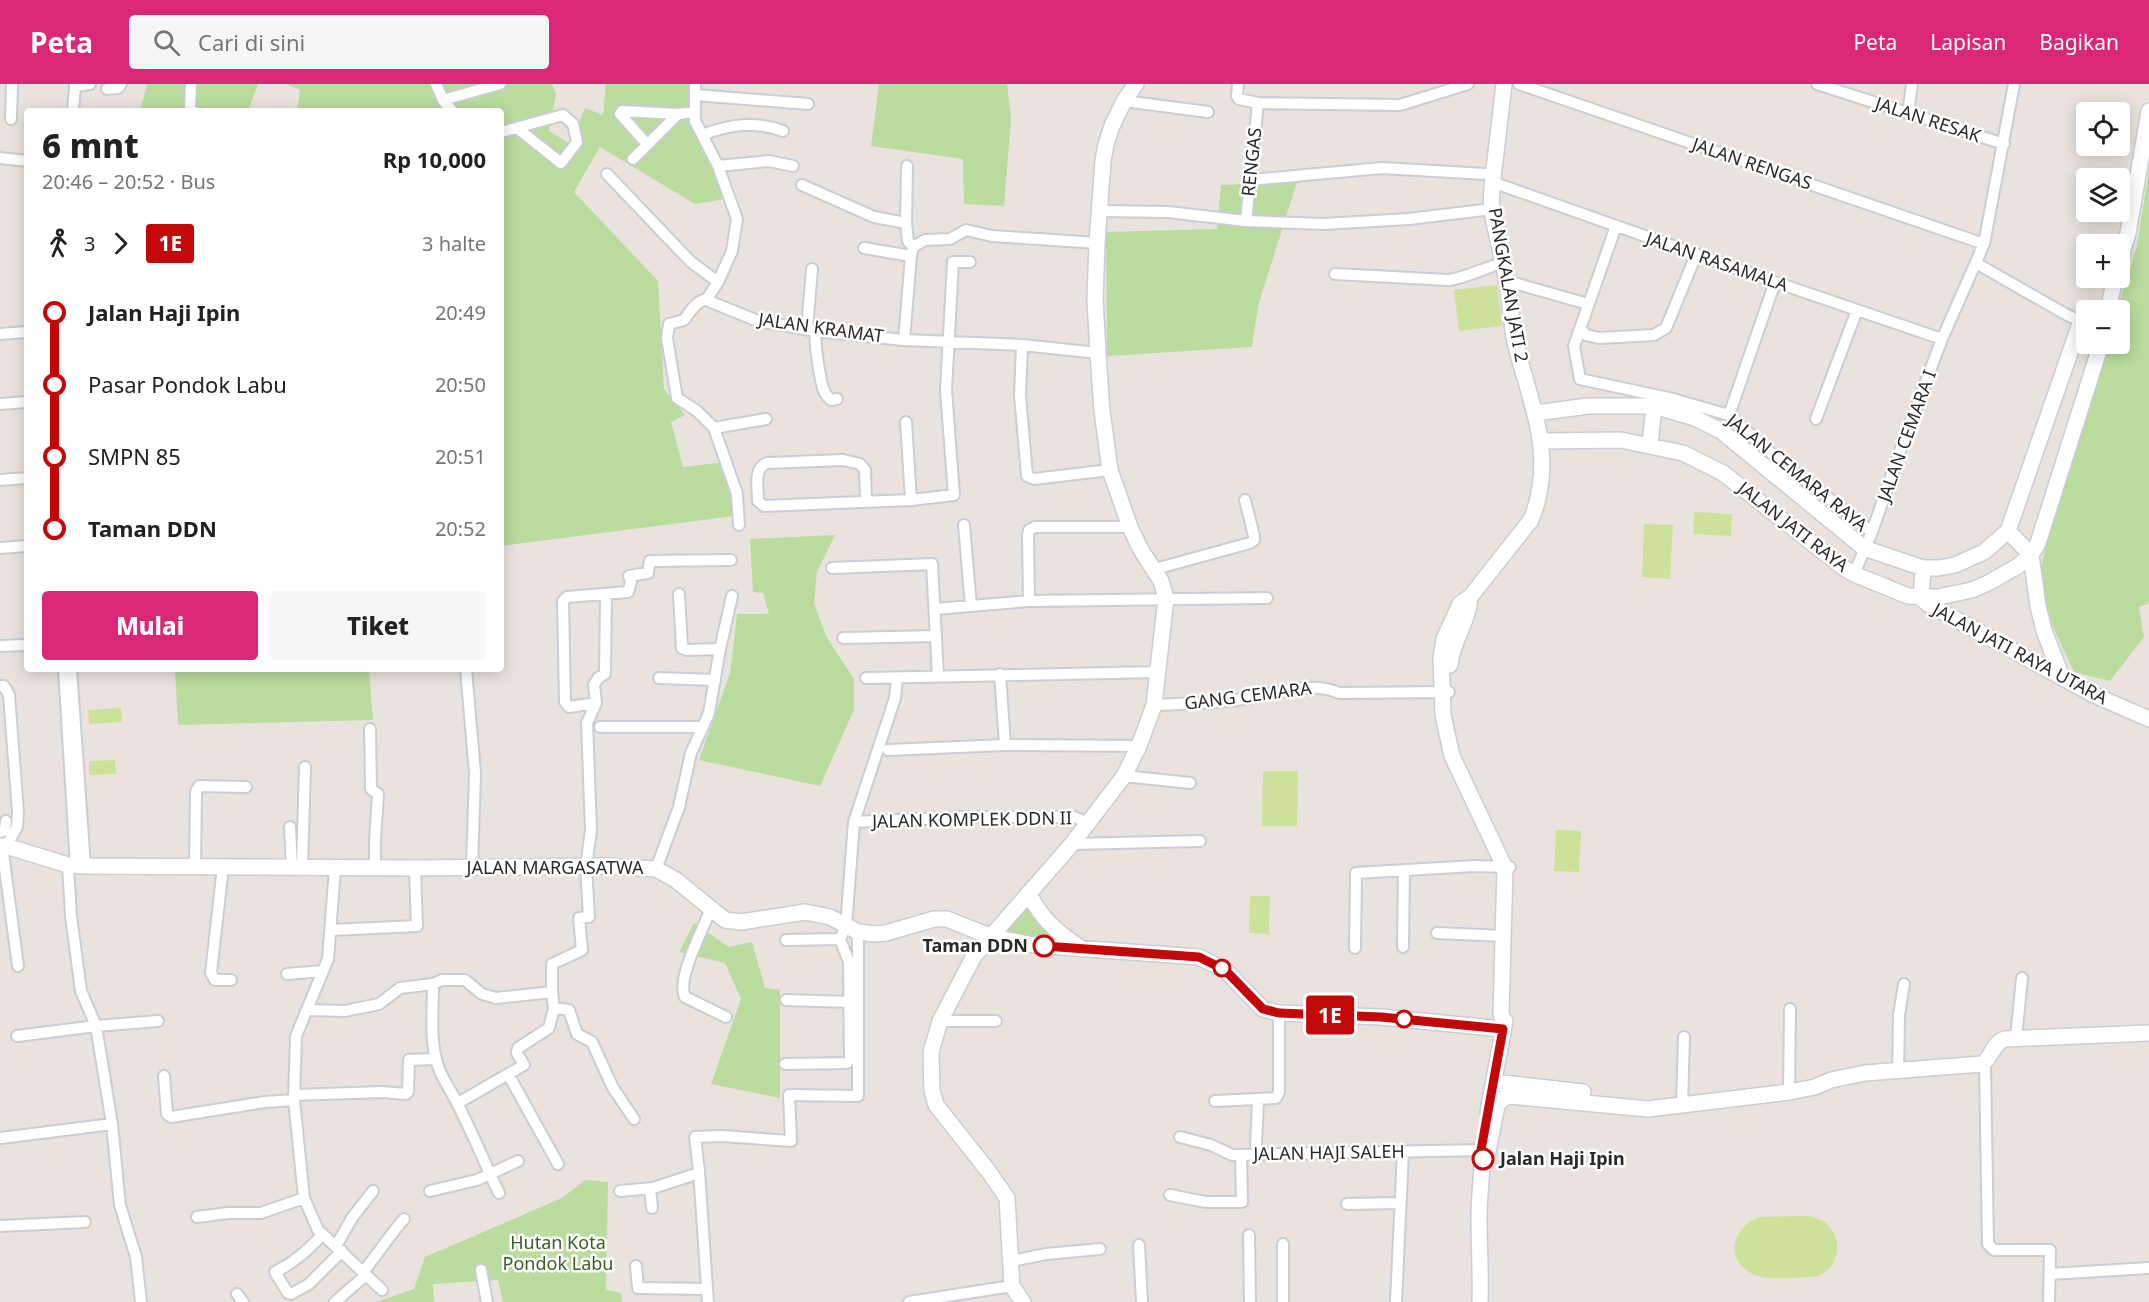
<!DOCTYPE html>
<html lang="id">
<head>
<meta charset="utf-8">
<style>
	:root { --surface:#fff; --page:#f6f6f6; --text:#222; --muted:#767676; --accent:#db2777 }
	body { margin:0; font-family:"Noto Sans",sans-serif; background:var(--page); color:var(--text); height:100vh; display:flex; flex-direction:column; font-size:22px; white-space:nowrap }
	* { box-sizing:border-box; margin:0 }
	p { font-size:20px; color:var(--muted) }
	.icon { flex:none; width:33px; height:33px; fill:none; stroke:currentColor; stroke-width:2; stroke-linecap:round; stroke-linejoin:round }
	.map { position:relative; flex:1; overflow:hidden }
	.sheet { position:absolute; left:24px; top:24px; width:480px; height:564px; display:flex; flex-direction:column; background:var(--surface); border-radius:6px; box-shadow:0 3px 15px #0003 }
	.sheet>* { flex:none }
	.badge { padding:0 12px; border-radius:4px; font-size:21px; line-height:39px }
	.buttons { position:absolute; left:2076px; top:18px; display:grid; gap:12px }
	.buttons a { display:grid; place-items:center; width:54px; height:54px; border-radius:6px; background:var(--surface); box-shadow:0 3px 15px #0003; font-size:30px }
	.map>.badge { position:absolute; translate:-50% -50%; box-shadow:0 0 0 3px #fff }
	.legs { display:flex; align-items:center; gap:9px; height:66px; padding:0 18px; font-size:20px }
	.legs p { margin-inline-start:auto }
	.summary { display:flex; align-items:center; justify-content:space-between; height:102px; padding:0 18px }
	h1 { font-size:33px; font-weight:800; line-height:45px }
	.primary-button { display:flex; gap:12px; margin-top:auto; padding:12px 18px }
	.primary-button a { flex:1; height:69px; border-radius:6px; background:var(--accent); color:#fff; font-size:24px; font-weight:800; line-height:69px; text-align:center }
	.primary-button a+a { background:var(--page); color:var(--text) }
	ul { padding:0 18px; list-style:none }
	li { display:flex; align-items:center; gap:21px; height:72px; font-size:22px }
	li i { display:grid; place-items:center; width:9px; height:100%; margin:0 8px; background:currentColor }
	li i::after { content:''; width:15px; height:15px; margin:-8px; border:4px solid; border-radius:50%; background:var(--surface) }
	li p { margin-inline-start:auto }
	li:first-child i { background:linear-gradient(#0000 50%,currentColor 0) }
	li:last-child i { background:linear-gradient(currentColor 50%,#0000 0) }
	header { display:flex; align-items:center; gap:36px; box-sizing:border-box; height:84px; padding:0 30px; background:var(--accent); color:#fff }
	header strong { font-size:28px }
	nav { display:flex; gap:33px; margin-inline-start:auto; font-size:21px }
	.search { width:420px; height:54px; background:var(--page); display:flex; align-items:center; gap:15px; box-sizing:border-box; padding:0 21px; border-radius:6px; color:var(--muted); font-size:22px }
	.map>svg:first-child { display:block }
</style>
</head>
<body>
<header>
<strong>Peta</strong>
<div class="search"><svg class="icon" aria-label="search" viewBox="0 0 24 24"><circle cx="10" cy="10" r="6"/><path d="M15 15l6 6"/></svg>Cari di sini</div>
<nav><a>Peta</a><a>Lapisan</a><a>Bagikan</a></nav>
</header>
<div class="map">
<svg width="2149" height="1218" viewBox="0 0 2149 1218">
	<rect width="100%" height="100%" fill="#eae3dd"/>
	<!-- green -->
	<path fill="#badc9e" d="M147,0H258L248,27H140Z
		M286,0H552L556,10L549,47L570,60L585,24L603,31L606,0H697L699,41L732,114L695,120L600,63L574,108L658,197L664,305L685,331L671,338L683,383L725,378L742,431L501,462V27H297L300,6Z
		M879,0H1007L1011,34L1004,122L964,120L963,75L871,62Z
		M2149,85V519L2139,523L2144,553L2110,597L2074,588L2053,543L2039,494L2048,450L2107,260H2120V226H2117L2137,162Z
		M1297,98L1258,222L1252,263L1107,272L1106,148L1217,145L1221,101Z
		M835,451L817,488L814,519L826,552L854,595V626L820,702L699,676L730,589L737,530H769L763,509L753,508L750,455Z
		M175,585H369L373,636L178,641Z
		M1028,820L1063,858L1002,850Z
		M694,839L729,863L752,858L765,904L780,906V1014L711,1000L741,915L725,879L679,868Z
		M585,1096L608,1098L606,1206L621,1209L622,1218H503L498,1196L433,1200L434,1218H376L414,1205L425,1173L562,1114Z"/>
	<!-- pitch -->
	<path fill="#cce29b" d="M1497,201L1502,242L1459,247L1454,206Z
		M1694,428L1732,430L1731,452L1693,450Z
		M1644,440L1673,441L1670,495L1642,493Z
		M121,624L122,638L89,640L88,626Z
		M115,676L116,690L89,691V677Z
		M1263,687H1298L1297,742H1262Z
		M1556,746L1581,747L1579,788L1554,787Z
		M1250,812H1270L1269,850L1249,849Z
		M1809,1132C1815,1134 1821,1135 1826,1139C1842,1152 1841,1179 1822,1190C1815,1194 1804,1193 1795,1194C1782,1194 1767,1196 1755,1191C1724,1178 1731,1144 1759,1133Z"/>
	<g fill="none" stroke-linecap="round" stroke-linejoin="round">
		<defs>
			<path id="street" d="M191,0L190,23L192,27
				M436,0L443,16L452,27
				M695,0V37L718,82L737,135L732,167L718,198L707,215L711,218L758,237L816,247L904,256L1022,261L1098,269
				M1238,0L1237,12L1239,15L1258,19L1400,21L1468,0
				M1519,0L1984,160
				M1817,0L2004,60
				M107,5L118,4L121,0
				M696,11L808,20
				M443,16L500,0
				M1124,17L1208,28
				M73,27L75,2L90,0
				M1908,30L1912,0
				M11,35L12,0
				M501,48L563,31L573,40L577,58L561,79L517,44
				M702,51C730,40 755,37 783,47
				M647,60L620,30L622,27L678,30
				M0,74L27,77
				M633,75L678,30L695,28
				M718,82L769,77L793,82
				M607,90L691,178L718,198
				M1250,96L1382,84L1486,90L1493,92
				M1492,98L1775,198L1942,255
				M802,101L874,133L906,139L908,157L913,163
				M1099,127L1168,128L1246,137L1323,140L1409,135L1492,125
				M1246,137L1258,19
				M906,139L907,82
				M1616,142L1574,262L1580,295L1673,315L1729,331L1772,370L1872,448
				M864,164L911,172
				M1976,179L2067,231L2086,239
				M1335,190L1449,196C1468,193 1484,184 1502,179
				M1507,197L1588,220
				M707,215C696,217 690,228 684,236L669,240L667,254L677,314L697,327L714,344L737,410L739,441
				M1580,244L1586,251L1599,254L1654,251L1666,244L1696,171
				M807,245L812,185
				M816,247C814,258 820,299 825,309C826,311 830,315 831,316L837,315
				M0,250L27,248
				M904,256L911,172L913,163L925,156L950,155L966,146L992,152L1097,159
				M1022,261L1020,311L1027,392L1034,395L1110,386
				M0,320L27,318
				M1729,331L1775,198
				M1816,335L1857,226
				M906,338L911,416
				M714,344L766,335
				M0,396L27,394
				M866,418L865,386L860,380L843,376L767,379C753,384 758,404 758,417L764,422L911,416L954,411L946,306L953,178H970
				M964,441L971,522
				M0,464L27,462
				M832,484L932,480L938,592
				M1155,485L1250,459L1254,456V452L1245,416
				M1854,490L1872,448L1902,361L1942,255L1984,160L2014,0
				M679,510L682,564L687,566L720,565
				M1029,517L1028,451L1029,446L1035,443H1130
				M935,525L1029,517L1267,514
				M843,554L936,552
				M0,562L27,561
				M64,585L76,782
				M71,585L85,782
				M466,585L475,689L472,783
				M1000,590L1005,661
				M659,594L715,596
				M866,594L1159,588
				M0,602H4L9,611L18,728L17,743L6,762
				M596,619L569,623L565,618L563,517L567,513L628,508L631,498L629,492L648,489L650,477L731,476
				M1154,621C1183,620 1214,619 1243,615C1272,611 1311,596 1339,609L1449,608
				M600,643H703
				M370,645L371,705L378,710L375,756V784
				M888,666L1005,661L1139,662
				M1124,692L1190,699
				M854,738L966,733H1074L1088,739
				M290,743L292,784
				M0,748L5,746L6,737
				M1072,760L1200,757
				M2,762L18,882
				M68,781L71,832L81,907L96,942L112,1040L120,1121L136,1173L141,1218
				M195,783L196,708L199,702L246,703
				M223,783L211,889L215,896H231
				M302,784L305,683
				M335,784L328,875L296,952L294,1016L304,1114L318,1146L382,1206
				M656,785L679,723L691,669L709,629L720,565L732,512
				M711,824C704,844 676,894 685,913L726,933
				M331,846L417,842L415,784
				M1437,849L1504,852
				M786,856L840,855
				M1403,863L1404,786
				M1355,864L1356,789L1474,782L1510,783
				M287,890L323,887
				M433,900C433,924 430,951 436,975C439,992 451,1005 458,1021C473,1050 485,1080 499,1109
				M786,916L849,918
				M554,924L569,926L577,950L592,958L613,1004L634,1035
				M309,926L345,927L379,920L400,904L433,900L442,896H465L482,910L496,914L552,908V880L582,866L579,834L589,833L586,782L591,746L587,639L596,619L594,601L598,594L605,590L606,511
				M940,937H996
				M17,952L96,942L158,937
				M2016,954L2022,894
				M785,980L847,979L850,975L849,878L840,855L846,842L854,738L895,614L897,594
				M1985,980L1988,1160L1994,1166H2050L2049,1218
				M1898,987L1899,931L1904,900
				M508,990L558,1080
				M164,992L167,1030L171,1033L265,1018L294,1016
				M1789,1008L1790,925
				M294,1011L382,1008L406,1010L408,1008L409,976L435,975
				M1215,1017L1276,1014L1279,1008V929
				M458,1019L524,981L517,969L518,964L549,944L554,924L552,908
				M1682,1021L1684,953
				M1180,1053L1211,1061L1232,1071L1481,1066
				M1,1054L112,1040
				M1256,1062L1258,1016
				M650,1105L652,1124
				M430,1107L477,1096L518,1077
				M620,1107L653,1104L699,1089
				M1170,1111L1205,1118H1242L1241,1071
				M1347,1120L1400,1119
				M197,1133L228,1129H261L304,1114
				M0,1142L85,1138
				M323,1150C308,1166 295,1178 275,1188L288,1209L291,1210L309,1200L342,1167
				M1249,1151L1250,1218
				M1283,1160V1218
				M1139,1161L1142,1218
				M336,1162L352,1134L373,1107
				M1012,1177L1046,1170L1100,1165
				M636,1182L638,1204L707,1205
				M481,1186L487,1218
				M363,1188C377,1171 389,1152 404,1135
				M2050,1190L2149,1184
				M237,1210L243,1218
				M335,1218L366,1191
				M708,1218L699,1087L695,1053L722,1052L791,1057L789,1011L858,1012V848
				M909,1218L1012,1202
				M1396,1218L1403,1067"/>
			<path id="secondary" d="M2120,177L2128,149L2149,27
				M2108,226L2115,194
				M1536,329L1588,322H1654L1695,334L1721,347L1864,464L1923,484H1939L1955,481L1984,468L2008,447L2081,237L2086,232
				M1541,357L1621,356L1683,369L1723,389L1844,484L1854,490L1908,512L1938,513L1972,506L1988,499L2018,482L2031,471L2038,459L2101,260
				M1650,361L1654,322
				M2008,447L2031,471L2038,522L2044,547L2062,593
				M1923,484L1921,514L1928,520L2094,611L2149,635
				M1450,581C1452,557 1469,537 1470,513
				M0,762H6L68,781L85,782L415,784L602,782L656,785L676,796L725,836L741,838L805,828L830,833L858,848L874,850L886,849L934,835H947L992,853L1034,861L1199,873L1225,886L1263,925L1279,929L1381,933L1503,945
				M1029,810C1043,837 1057,848 1082,865
				M1504,939L1501,929L1505,784L1452,672L1443,631L1441,574L1444,555L1460,520L1470,513L1531,436C1557,373 1530,319 1515,258C1511,239 1510,218 1507,199C1503,175 1496,151 1492,127C1490,111 1493,93 1495,77C1498,51 1501,26 1504,0
				M1494,998L1583,1008
				M1488,1028L1505,937
				M1484,1074L1488,1067L1497,1022L1501,1016L1509,1012L1648,1025L1789,1008L1815,1003L1831,996L1865,989L1982,980C1992,974 1992,959 2005,955L2149,949
				M1023,1218L1012,1202L1007,1114L989,1088L936,1021L932,1006L931,968L940,937L974,872L1072,760L1124,692L1139,662L1154,621L1166,514L1161,497L1141,466L1130,443L1110,386L1102,327L1098,269L1095,215L1097,159L1103,77L1106,60L1112,42L1124,17L1136,0
				M1480,1218C1481,1190 1479,1162 1479,1134C1479,1110 1483,1086 1482,1064"/>
		</defs>
		<!-- street casing -->
		<use href="#street" stroke="#c8cdd6" stroke-width="14"/>
		<!-- secondary casing -->
		<use href="#secondary" stroke="#c8cdd6" stroke-width="18"/>
		<!-- street -->
		<use href="#street" stroke="#fff" stroke-width="10"/>
		<!-- secondary -->
		<use href="#secondary" stroke="#fff" stroke-width="15"/>
	</g>
	<g fill="none" stroke-linecap="round" stroke-linejoin="round">
		<defs>
			<path id="line-1" d="M1044,862L1199,873L1225,886L1263,925L1279,929L1381,933L1503,945L1481,1066L1483,1075"/>
		</defs>
		<!-- line-1 casing -->
		<use href="#line-1" stroke="#fff" stroke-width="14"/>
		<!-- line-1 -->
		<use href="#line-1" stroke="#c20809" stroke-width="9"/>
	</g>
	<!-- markers -->
	<g fill="#fff" stroke="#c20809" stroke-width="3">
		<circle cx="1044" cy="862" r="10"/>
		<circle cx="1222" cy="884" r="8"/>
		<circle cx="1404" cy="935" r="8"/>
		<circle cx="1483" cy="1075" r="10"/>
	</g>
	<g text-anchor="middle" stroke-width="5" stroke-linejoin="round" paint-order="stroke">
		<!-- street labels -->
		<g font-size="18" fill="#292929" stroke="#fff">
			<text transform="translate(1928 36) rotate(18)" y="6">JALAN RESAK</text>
			<text transform="translate(1252 78) rotate(-84)" y="6">RENGAS</text>
			<text transform="translate(1752 80) rotate(19)" y="6">JALAN RENGAS</text>
			<text transform="translate(1717 178) rotate(19)" y="6">JALAN RASAMALA</text>
			<text transform="translate(1508 201) rotate(80)" y="6">PANGKALAN JATI 2</text>
			<text transform="translate(821 244) rotate(8)" y="6">JALAN KRAMAT</text>
			<text transform="translate(1907 352) rotate(-70)" y="6">JALAN CEMARA I</text>
			<text transform="translate(1797 389) rotate(39)" y="6">JALAN CEMARA RAYA</text>
			<text transform="translate(1793 443) rotate(38)" y="6">JALAN JATI RAYA</text>
			<text transform="translate(2020 570) rotate(28)" y="6">JALAN JATI RAYA UTARA</text>
			<text transform="translate(1248 612) rotate(-7)" y="6">GANG CEMARA</text>
			<text transform="translate(972 736) rotate(-1)" y="6">JALAN KOMPLEK DDN II</text>
			<text x="555" y="790">JALAN MARGASATWA</text>
			<text transform="translate(1329 1069) rotate(-1)" y="6">JALAN HAJI SALEH</text>
		</g>
		<!-- stop labels -->
		<g font-size="18" font-weight="bold" fill="#292929" stroke="#fff" text-anchor="end">
			<text x="1028" y="868">Taman DDN</text>
			<text x="1500" y="1081" text-anchor="start">Jalan Haji Ipin</text>
		</g>
		<!-- park labels -->
		<g font-size="18" fill="#355f20" stroke="#fff">
			<text x="558" y="1165">Hutan Kota<tspan x="558" dy="21">Pondok Labu</tspan></text>
		</g>
	</g>
</svg>
<div class="buttons">
<a><svg class="icon" aria-label="locate" viewBox="0 0 24 24"><circle cx="12" cy="12" r="6"/><path d="M12 2v4M12 18v4M2 12h4M18 12h4"/></svg></a>
<a><svg class="icon" aria-label="layers" viewBox="0 0 24 24"><path d="M12 4l9 5-9 5-9-5zM3 14l9 5 9-5"/></svg></a>
<a>+</a>
<a>−</a>
</div>
<b class="badge" style="left:1330px;top:931px;background:#c20809;color:#fff">1E</b>
<section class="sheet">
<div class="summary"><div><h1>6 mnt</h1><p>20:46 – 20:52 · Bus</p></div><b>Rp 10,000</b></div>
<div class="legs"><svg class="icon" aria-label="walk" viewBox="0 0 24 24"><circle cx="13" cy="4" r="2"/><path d="M13 8l-2 6 4 7M11 14l-3 7M7 12l3-4h3l4 4"/></svg>3<svg class="icon" aria-label="forward" viewBox="0 0 24 24"><path d="M9 5l7 7-7 7"/></svg><b class="badge" style="background:#c20809;color:#fff">1E</b><p>3 halte</p></div>
<ul>
<li><i style="color:#c20809"></i><b>Jalan Haji Ipin</b><p>20:49</p></li>
<li><i style="color:#c20809"></i><span>Pasar Pondok Labu</span><p>20:50</p></li>
<li><i style="color:#c20809"></i><span>SMPN 85</span><p>20:51</p></li>
<li><i style="color:#c20809"></i><b>Taman DDN</b><p>20:52</p></li>
</ul>
<div class="primary-button"><a>Mulai</a><a>Tiket</a></div>
</section>
</div>
</body>
</html>
